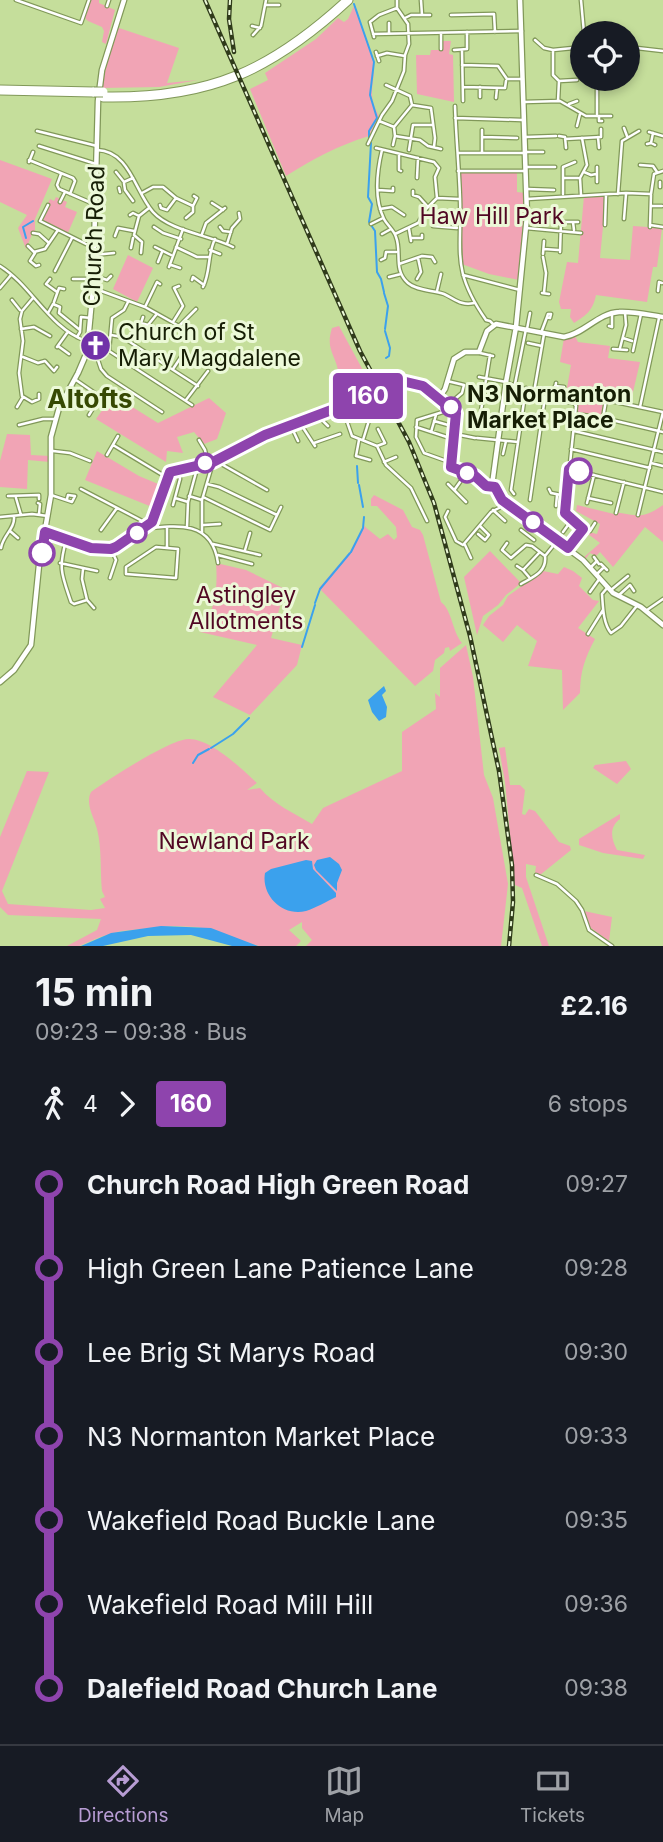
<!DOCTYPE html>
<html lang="en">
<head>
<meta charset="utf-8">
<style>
	:root { --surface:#171b24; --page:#20242c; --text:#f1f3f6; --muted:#9ea1a6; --line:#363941; --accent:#b79cd3 }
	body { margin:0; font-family:Inter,sans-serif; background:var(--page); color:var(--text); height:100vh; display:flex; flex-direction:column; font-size:26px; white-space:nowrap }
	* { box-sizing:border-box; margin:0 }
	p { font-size:23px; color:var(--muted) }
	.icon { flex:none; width:38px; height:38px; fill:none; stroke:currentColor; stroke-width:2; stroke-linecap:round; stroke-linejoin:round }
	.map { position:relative; height:946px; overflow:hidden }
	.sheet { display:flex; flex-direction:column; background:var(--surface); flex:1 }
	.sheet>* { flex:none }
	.badge { padding:0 14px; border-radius:5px; font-size:24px; line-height:46px }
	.controls { position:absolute; left:570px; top:21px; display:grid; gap:14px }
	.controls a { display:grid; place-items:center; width:70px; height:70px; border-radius:50%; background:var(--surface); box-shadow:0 4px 10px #0003; font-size:35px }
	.map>.badge { position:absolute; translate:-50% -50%; box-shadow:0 0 0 4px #fff }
	.legs { display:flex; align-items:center; gap:10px; height:77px; padding:0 35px; font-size:23px }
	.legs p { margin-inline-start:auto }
	.headline { display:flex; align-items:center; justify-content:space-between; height:119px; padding:0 35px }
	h1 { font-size:38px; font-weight:700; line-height:52px }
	ul { padding:0 35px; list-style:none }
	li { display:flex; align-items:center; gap:24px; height:84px; font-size:26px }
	li i { display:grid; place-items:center; width:10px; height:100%; margin:0 9px; background:currentColor }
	li i::after { content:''; width:18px; height:18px; margin:-9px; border:5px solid; border-radius:50%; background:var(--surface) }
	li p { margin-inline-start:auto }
	li:first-child i { background:linear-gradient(#0000 50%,currentColor 0) }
	li:last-child i { background:linear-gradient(currentColor 50%,#0000 0) }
	.dock { display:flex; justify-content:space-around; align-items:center; height:98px; border-top:2px solid var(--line); background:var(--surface); font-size:19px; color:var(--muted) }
	.dock a { display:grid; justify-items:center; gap:4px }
	.dock .current { color:var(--accent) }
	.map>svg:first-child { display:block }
</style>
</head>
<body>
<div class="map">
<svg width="663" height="946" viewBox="0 0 663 946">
	<rect width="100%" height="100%" fill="#c5de9b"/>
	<!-- green -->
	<path fill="#f1a4b5" d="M91,0H99V3L115,10L106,44L102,42L104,31L102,27L88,21L85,18Z
		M354,6C360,24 369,43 373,61C377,83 365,91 379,116L369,136C337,146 315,158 286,176L250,89L268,80L265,73L316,39L338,18L344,22L348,19Z
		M116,27L179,48L167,83L198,80L159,87L101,88Z
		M443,41H451L449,54L453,55L454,102L417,94L416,55H430L431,50H442Z
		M0,160L52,179L35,219V233L32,234L26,249L18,228L27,215L0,202Z
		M459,172H517V192L525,193L519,280L489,274L459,263L461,200Z
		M606,195L600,258L630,260L633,226L662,228L657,267H653L647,302L596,295C593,310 587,315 574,323L570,317L571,309H561L559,302L567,262L578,263L584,196Z
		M56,197L67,202L65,207L77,212L67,235L40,221L50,199L54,201Z
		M128,255L153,268L137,302L113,289Z
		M339,326L372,387L343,398C340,390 340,383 339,375C336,354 325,350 332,328Z
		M575,336L578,342L610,346L608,358L640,362L630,405L606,400L603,418L576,414L579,391L567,388L571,365L560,362L564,338Z
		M113,395L158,423L209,398L226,413L217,439L204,444L194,432L177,437L183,453L167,451L166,462L96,419Z
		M7,434L30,435L31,455L50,456V462L28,460L27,489L0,487V461Z
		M97,451L139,476L163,486L157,509L85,480Z
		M374,495L403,510L412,527L420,530L423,535L441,602C452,610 452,631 462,643L450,651L449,647L445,648L444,653L435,660L433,671L415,686L319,588L349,553L364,526L380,539L388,534L394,540L397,537L396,527L377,506H371V499Z
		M577,505L614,514L615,512C638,516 643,519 663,505V542L645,527L613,567L600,552L596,556L590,553L584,561L582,559L600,543L584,531L597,534L600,524L576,511Z
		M490,551L521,583L506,595L498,605L483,616L477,635L464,577Z
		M216,563L246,570L285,589L271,638L302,645L297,665L250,715L213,697L257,645L200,632C215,611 218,589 216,563Z
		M564,567L573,571L582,578L579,586L593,600L599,601L578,628L595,639C585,658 580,671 580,693L563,710L562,670L528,666L537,641L517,625L503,642L483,625L489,616L503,605L508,596L543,571L558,574Z
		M466,645L473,677L484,775L493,798L508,884L501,946H306L312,940L302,928V922L289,930L301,941L296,946H259L198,927L172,926L121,931L100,937L79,946H67L97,930L101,919L8,915L0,907V837L27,771L49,772L2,891L8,904L91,910L105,908L100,899L105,897L102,891C100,871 102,848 97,829C94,817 85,804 91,792C109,779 169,740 188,739C210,738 242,769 257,783L247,790L260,788C273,804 294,813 312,824L323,808L402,771V732L436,709L435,693L440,697V668Z
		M505,747L510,785H520L525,790L522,814L525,815L529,809L535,811L559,842L570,846L571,850L540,875L535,874L536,866L526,864V877L549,946H542L522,888L515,885L505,782L499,748Z
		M626,761L631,769L617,784L593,768L595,765Z
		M620,814V819C609,827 611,839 617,850L645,855L643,859L603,853L579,845V839Z
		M584,911L612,917L609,941L588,926Z"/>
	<!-- water -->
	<path fill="#3ba1ed" d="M384,686L386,691L382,695L387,707L386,717L379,721L372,712L368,700Z
		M330,857L339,864L342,870L337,883V891L316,870L314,865L317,860Z
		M306,860L312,861L313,869L336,893V897C327,901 316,908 306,911C282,917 261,895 265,873L271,869Z
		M161,926L211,928L258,946H232L191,935L148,936L103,946H81L111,933Z"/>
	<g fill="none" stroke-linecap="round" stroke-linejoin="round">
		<!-- stream -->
		<path stroke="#3ba1ed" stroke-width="2" d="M354,4L374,62L370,95L377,118L369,131V138
			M371,143L368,197L372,204L369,222L375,231L377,272L381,279L384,292
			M26,238L23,227L33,221
			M384,293L388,306L385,329
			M385,331L390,348L389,356L386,358
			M357,466L358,483
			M359,485L363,507
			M351,552L363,528L364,517
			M320,589L350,553
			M315,603L320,589
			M302,647L315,605
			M211,748L233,734L249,718
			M193,763L198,755L209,749"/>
		<defs>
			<path id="minor" d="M16,0L81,23L89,0
				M421,0L422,15
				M581,0L584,33
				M266,5H279
				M107,6L109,0
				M451,15L494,14L495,32
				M405,18L411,15H430
				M389,23V33
				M252,26L260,28
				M441,33V49
				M373,34L522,31
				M253,35L261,26L266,0
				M374,37L370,22L379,15L397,8
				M535,40L544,48L553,50L583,47
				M628,47L663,51
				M454,50L467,49V32
				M462,50L463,101
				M553,50V75L559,81
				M376,52L379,61
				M377,56L387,53L405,56
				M462,65L498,66L507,79H523
				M386,85L410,96L412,105L394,127
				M463,87L505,88L506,81
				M480,97V87
				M496,98L497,88
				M558,101L559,81L577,80
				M524,102L560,101L586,116H611
				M569,104L577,101
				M412,105L431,108L435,138L434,147
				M455,106C456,137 459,167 460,198C462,253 451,270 486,320L490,321L494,325
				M597,114V79
				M599,116V121H602
				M455,118L522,120
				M379,121L394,127
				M577,126L580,114
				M394,127L395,136L420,140L428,146L441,149
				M624,128L627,136
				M37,131L97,146
				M649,132L663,136
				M559,136L565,137L566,148
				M482,137L517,138
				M526,137L556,136
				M598,137L599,148
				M565,139L601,137V129
				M651,143L653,133
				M368,144L382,115L392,101L404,71L405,55L409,44L408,24L397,8V0
				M647,144L651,143L655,145
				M393,145L395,136
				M39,146L96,164
				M376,148L434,162L439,168L435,177L437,198
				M97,150C130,151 135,192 153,212C170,231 209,235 233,247
				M382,150C377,171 374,199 384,219C387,225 394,230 396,237C402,252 393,270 408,283C417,291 433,290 444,294C455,299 461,306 474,303
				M409,150L413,125H433
				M526,152H543
				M458,153H524
				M482,153V130
				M399,155V170L401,171
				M29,160L73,178L75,181L70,194
				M29,162L33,152
				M640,165L653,166L657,172
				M527,167H555
				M597,167V182
				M458,171H525
				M116,172L124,182L133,178
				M584,172L591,175L596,174
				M61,174L57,185L59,189L96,205
				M417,178L418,158
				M564,178H578
				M124,183L125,190L133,201
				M660,187V182
				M119,188L120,192
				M527,189L554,190
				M378,190L393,191V188
				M413,191V195L419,197L428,207
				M142,193L153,187H163L176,198L193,206
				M563,194V167L575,162
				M618,194L622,141L639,131
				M581,195L580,178L587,165L582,138
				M527,199L626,193L651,194L654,174L663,171
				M60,202L65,192
				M212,203L223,210
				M48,205L40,221L94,248
				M160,205L161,208L167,210L176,198
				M652,206H662
				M380,209L392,207L404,215
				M130,215L133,213L139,216
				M186,218L193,212V206L197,198L194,196
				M624,219L626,194
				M573,222L574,230
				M371,224L383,218
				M605,225L606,195
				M650,225L663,227
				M433,226L457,228
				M154,227L163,233L181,239
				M220,227L223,231L231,232
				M650,227L651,195
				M526,228L581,233
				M409,229L411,241
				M33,233L39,234L49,243
				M202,234L206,223L225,208
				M382,234L391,229
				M395,234L418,223L426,209L437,198L459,199
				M115,236L118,228L134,231
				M411,238H422V235
				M227,244L232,228L240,219L239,213
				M28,246L35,253L30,261L36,266L39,265
				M155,247L171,255
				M176,247L197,257H209
				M131,248L133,238
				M544,249L558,250
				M210,250L220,254
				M34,252L45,249L58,230
				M560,252L561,222H578
				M141,253L142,242L134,235L139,216L149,208
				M543,254L544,241
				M94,255L114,253
				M543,257L546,273L544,293
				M381,260L385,258L386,252H396
				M158,262L162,252
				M399,264L422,256L432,257L435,262
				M171,265L180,268
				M0,266C32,286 49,328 86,341
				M169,267L183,229
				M55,271L72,238
				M463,275L520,290
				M95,276L107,280L111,276
				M389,277L401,274
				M50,279L46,284L57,292
				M73,279H94
				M417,279L421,272L418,258
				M192,280L193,277L204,285
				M203,287C211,271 207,255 215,239
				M0,288L11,275
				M93,288L145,307L179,326L196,309
				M437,291L441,274
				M658,291L659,282L662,283
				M89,292L90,279
				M542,293L549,294
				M33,298L22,311L20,319L23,341L19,373L22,396L32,402L39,399V394
				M12,300L20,310
				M54,302L59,288L64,289
				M145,307L157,282L160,284
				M48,313L53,304L60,307L59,313L80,330
				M156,315L148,325L150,330L155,333L164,330
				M143,317L141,323L148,325
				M173,322L183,306L174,288L179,286
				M609,326L612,327V314
				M21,329L34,327L50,336
				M527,329L530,313
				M541,333L547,317L550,318L551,314H548L547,317
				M111,335L122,337L198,386
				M77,337L80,332L81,317L91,318
				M623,338L632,341
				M528,343L542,346
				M58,346L69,354
				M57,347L67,333
				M620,348L626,325L625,312
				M613,349L627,350
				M109,351L192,405
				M633,351L641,314
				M480,353L493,356
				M98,356L109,351L112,318L124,310L128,302
				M23,357L38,363L45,361L54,371L57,367
				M97,357L101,369L107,376L162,412
				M173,369L183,354
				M479,377L506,382
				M76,380L108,402
				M447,381L464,385L462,393L455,399L454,409
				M508,383L553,400L574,403L576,406L565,511L567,516L583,528L568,548
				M515,384L526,329
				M555,386L564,387
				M534,392L544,334
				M67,393L78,400
				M186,400L208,371
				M553,400L556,383
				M17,407L23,397
				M342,407L352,436L377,446L386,465L411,488L427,521
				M640,407L659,318
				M446,411L417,420L416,437L424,453L452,463
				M576,414L603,418L663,432
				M89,415L100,397
				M318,416L328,426
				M480,417L490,355
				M490,417L500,419
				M603,418L606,400L663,412L638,515
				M346,419L355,415L353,410
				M502,419L521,421
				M434,421L455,427
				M300,423L315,446
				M19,425L43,419H55
				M291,426L298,441
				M416,427L453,439
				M574,431L663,452
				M431,432L436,415
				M455,434L475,438
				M477,438L518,442
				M199,440L205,450L208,463
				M359,440L356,456L370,460
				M363,440L371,414L366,401
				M314,443L340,434
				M113,445L166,477
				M377,446L385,443L378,429
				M571,449L650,468
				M53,451L70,453L90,461
				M503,454L506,441
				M107,455L118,436
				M216,461L267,490
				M384,462L396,457
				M651,463L663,466
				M569,469L663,492
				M207,484L219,487L277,515
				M448,484L466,502
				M81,489L146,523
				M455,489L460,482
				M549,489L551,493L566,496
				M514,494L511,490L526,388
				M51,495L72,502L75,496L68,495L67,499
				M8,496L39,495V499
				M189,496L202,500
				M203,497L270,530L281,507
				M16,498L21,515
				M175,498L188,502
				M588,498L611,503
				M530,500L545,397
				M38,503L40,504L39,514
				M587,503L594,475
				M173,505L180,479L179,471
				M556,506L557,495
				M493,510L505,521
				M448,511L445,517L456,541L463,545L491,512L499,508L505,502
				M616,513L624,482
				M0,517L32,514L48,516
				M204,525L220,524
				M187,527L188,502L198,465
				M583,528L590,531L595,523
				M143,529C177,525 212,520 218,563
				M101,530L117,508
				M521,530L534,540
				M10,531L18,538
				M563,532L571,521
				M202,533V500L213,462
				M478,534L485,540L489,535L480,526
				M66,541C58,569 62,575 71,602L74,604L87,600L82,579L83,569
				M507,543L502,550L511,558L526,545L532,546L545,556
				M213,544L260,555
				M465,545L471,558
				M156,547L178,549L176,578L126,574V567Z
				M1,548C3,535 15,529 14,517
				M167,548V527
				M245,550L250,533
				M218,555L252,564
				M594,557L599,564
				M60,563L97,571
				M601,564L607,570
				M517,566L523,570L539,553
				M591,567L597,561
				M523,570L529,577
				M597,574L604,567
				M110,578L116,560L111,549
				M521,584C533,577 547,572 545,556L557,541
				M608,587L602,594C603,607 603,623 611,633L621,626L636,607
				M611,590L628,576
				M590,592L600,578
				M618,596L630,585L634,591
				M87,600L94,608
				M647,610L663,599
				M588,634L603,610
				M536,875L557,884L576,901L582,910L589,930L612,946"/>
			<path id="tertiary" d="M520,0L527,216L516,327L506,382L492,485L498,497L583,560L613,593L641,607L663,625
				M386,388C419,375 430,391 455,410L457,417L451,466L475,476L493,489
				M439,398L445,389L454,359L465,352H479L487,331L496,324L564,337C584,334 598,313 619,312C633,311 649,315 663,317
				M45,532L91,548L111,549L116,547L152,521L170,472L213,462L265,435L360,399
				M0,682L14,670L31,645L39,565L51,495V437L59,408L78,373L87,352L93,288L98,101L102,70L124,0"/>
			<path id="motorway" d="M0,90L94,92
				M103,97C209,99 271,71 348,0"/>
		</defs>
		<!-- minor casing -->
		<use href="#minor" stroke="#819859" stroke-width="5"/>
		<!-- tertiary casing -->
		<use href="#tertiary" stroke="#819859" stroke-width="7"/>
		<!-- motorway casing -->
		<use href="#motorway" stroke="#819859" stroke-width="11"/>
		<!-- minor -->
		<use href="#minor" stroke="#fff" stroke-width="2.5"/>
		<!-- tertiary -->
		<use href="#tertiary" stroke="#fff" stroke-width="4.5"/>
		<!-- motorway -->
		<use href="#motorway" stroke="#fff" stroke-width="9"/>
		<defs>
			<path id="rail" d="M205,0L360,351L409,442L434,503L470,636L499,771L512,865L513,902L509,946
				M230,0L229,19L234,52"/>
		</defs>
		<!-- rail casing -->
		<use href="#rail" stroke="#303b1b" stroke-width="4.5"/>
		<!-- rail -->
		<use href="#rail" stroke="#ecf9d8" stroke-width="2" stroke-dasharray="5" stroke-linecap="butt"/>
		<defs>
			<path id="tertiary-bridge" d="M360,399L386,388"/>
			<path id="motorway-bridge" d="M94,92H103"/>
		</defs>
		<!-- tertiary-bridge casing -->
		<use href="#tertiary-bridge" stroke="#819859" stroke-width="7" stroke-linecap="butt"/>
		<!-- motorway-bridge casing -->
		<use href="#motorway-bridge" stroke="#819859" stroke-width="11" stroke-linecap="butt"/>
		<!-- tertiary-bridge -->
		<use href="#tertiary-bridge" stroke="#fff" stroke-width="4.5"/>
		<!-- motorway-bridge -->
		<use href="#motorway-bridge" stroke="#fff" stroke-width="9"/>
	</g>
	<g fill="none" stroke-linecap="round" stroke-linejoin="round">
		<defs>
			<path id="line-1" d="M42,553L45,532L91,548L111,549L116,547L152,522L170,472L213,462L265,435L406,382L423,386L456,413L451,467L475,476L486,486L495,487L502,500L568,548L583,529L565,513L569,469L579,471"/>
		</defs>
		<!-- line-1 casing -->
		<use href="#line-1" stroke="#fff" stroke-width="16"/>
		<!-- line-1 -->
		<use href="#line-1" stroke="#8e44ad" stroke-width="10"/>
	</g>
	<!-- icons -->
	<defs>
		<symbol id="church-disc" viewBox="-11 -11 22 22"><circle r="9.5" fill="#7132a8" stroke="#ecf9d8"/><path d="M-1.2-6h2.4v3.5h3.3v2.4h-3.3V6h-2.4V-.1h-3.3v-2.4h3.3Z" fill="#fff"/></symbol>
	</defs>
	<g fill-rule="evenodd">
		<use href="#church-disc" x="78" y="328" width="35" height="35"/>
	</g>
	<!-- markers -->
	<g fill="#fff" stroke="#8e44ad" stroke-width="3.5">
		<circle cx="451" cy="407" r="9"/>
		<circle cx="205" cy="463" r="9"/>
		<circle cx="579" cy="471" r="12"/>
		<circle cx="467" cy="473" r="9"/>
		<circle cx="533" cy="522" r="9"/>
		<circle cx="137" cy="533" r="9"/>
		<circle cx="42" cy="553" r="12"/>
	</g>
	<g text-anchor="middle" stroke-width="6" stroke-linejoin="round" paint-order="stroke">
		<!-- park labels -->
		<g font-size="23" fill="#510723" stroke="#ecf9d8">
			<text x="492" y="224">Haw Hill Park</text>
			<text x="246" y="603">Astingley<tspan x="246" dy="26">Allotments</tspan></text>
			<text x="234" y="849">Newland Park</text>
		</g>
		<!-- street labels -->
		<g font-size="23" fill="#161e05" stroke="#ecf9d8">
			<text transform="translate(94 236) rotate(-88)" y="8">Church Road</text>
		</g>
		<!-- poi labels -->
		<g font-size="23" fill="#161e05" stroke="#ecf9d8" text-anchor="start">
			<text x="118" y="340">Church of St<tspan x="118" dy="26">Mary Magdalene</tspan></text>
		</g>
		<!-- stop labels -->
		<g font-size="23" font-weight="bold" fill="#161e05" stroke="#ecf9d8" text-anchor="start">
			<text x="467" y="402">N3 Normanton<tspan x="467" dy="26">Market Place</tspan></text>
		</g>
		<!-- quarter labels -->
		<g font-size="26" font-weight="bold" fill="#364903" stroke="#ecf9d8">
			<text x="90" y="408">Altofts</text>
		</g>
	</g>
</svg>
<div class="controls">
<a><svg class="icon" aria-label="locate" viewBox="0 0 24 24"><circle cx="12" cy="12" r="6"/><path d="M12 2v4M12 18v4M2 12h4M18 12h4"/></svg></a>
</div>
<b class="badge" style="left:368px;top:396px;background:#8e44ad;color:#fff">160</b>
</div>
<section class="sheet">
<div class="headline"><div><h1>15 min</h1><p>09:23 – 09:38 · Bus</p></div><b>£2.16</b></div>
<div class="legs"><svg class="icon" aria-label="walk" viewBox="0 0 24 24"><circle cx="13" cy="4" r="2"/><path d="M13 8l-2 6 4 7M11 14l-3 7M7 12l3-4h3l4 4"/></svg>4<svg class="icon" aria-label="forward" viewBox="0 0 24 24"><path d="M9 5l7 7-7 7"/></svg><b class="badge" style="background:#8e44ad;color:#fff">160</b><p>6 stops</p></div>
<ul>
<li><i style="color:#8e44ad"></i><b>Church Road High Green Road</b><p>09:27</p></li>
<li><i style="color:#8e44ad"></i><span>High Green Lane Patience Lane</span><p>09:28</p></li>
<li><i style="color:#8e44ad"></i><span>Lee Brig St Marys Road</span><p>09:30</p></li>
<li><i style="color:#8e44ad"></i><span>N3 Normanton Market Place</span><p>09:33</p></li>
<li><i style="color:#8e44ad"></i><span>Wakefield Road Buckle Lane</span><p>09:35</p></li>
<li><i style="color:#8e44ad"></i><span>Wakefield Road Mill Hill</span><p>09:36</p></li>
<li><i style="color:#8e44ad"></i><b>Dalefield Road Church Lane</b><p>09:38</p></li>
</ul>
</section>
<nav class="dock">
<a class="current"><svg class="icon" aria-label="directions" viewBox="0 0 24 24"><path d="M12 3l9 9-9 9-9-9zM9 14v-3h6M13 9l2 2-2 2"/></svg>Directions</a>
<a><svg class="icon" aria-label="map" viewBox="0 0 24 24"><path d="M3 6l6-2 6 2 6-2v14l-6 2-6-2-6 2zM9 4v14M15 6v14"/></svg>Map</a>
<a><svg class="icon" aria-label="tickets" viewBox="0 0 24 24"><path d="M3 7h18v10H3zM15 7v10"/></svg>Tickets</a>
</nav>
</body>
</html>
